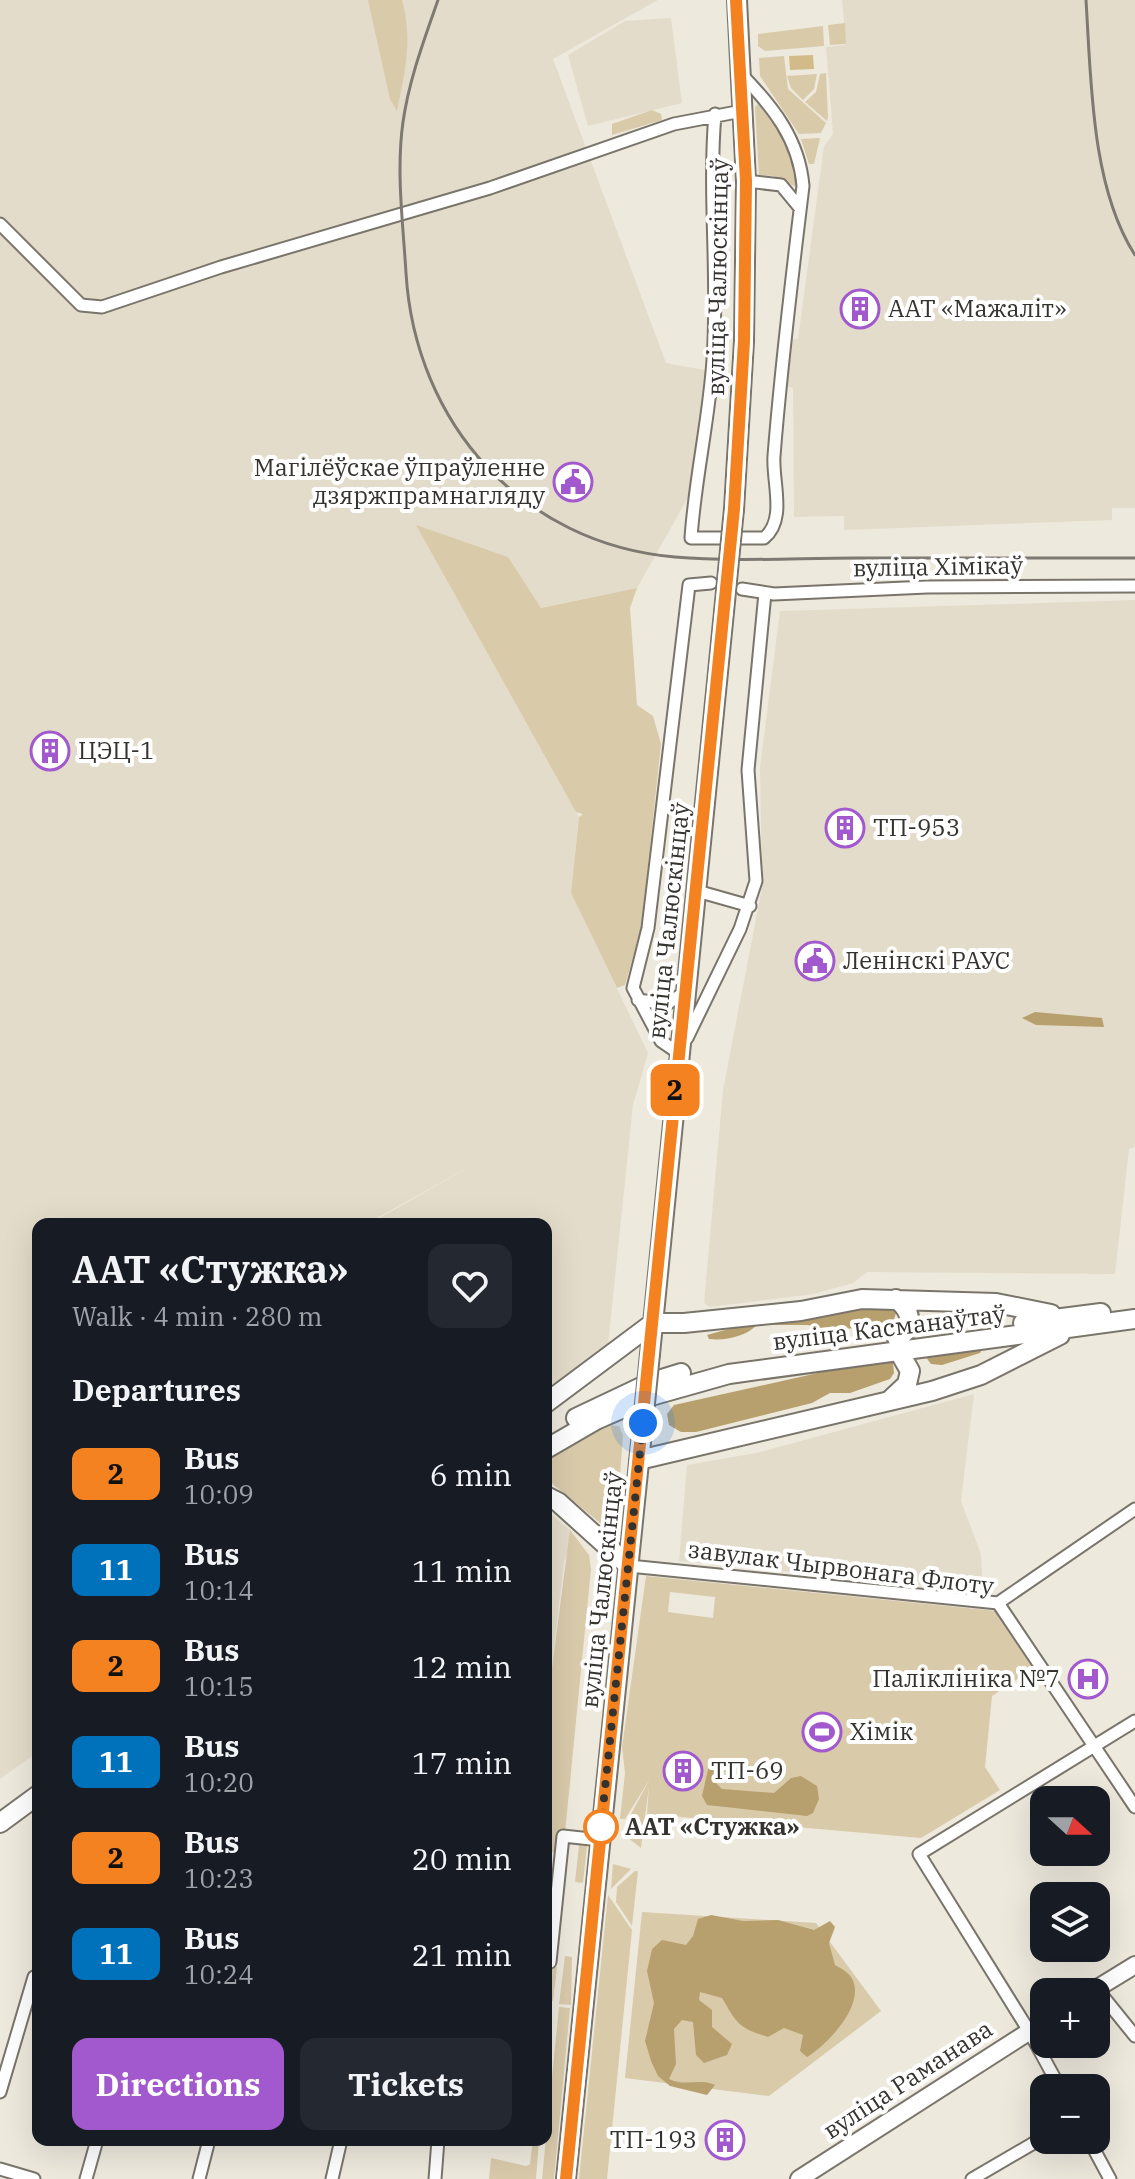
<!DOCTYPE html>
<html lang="en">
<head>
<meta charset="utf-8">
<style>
	:root { --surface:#171b24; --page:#242831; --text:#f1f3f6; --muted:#9ea1a6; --accent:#a159cd }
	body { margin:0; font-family:"IBM Plex Serif",serif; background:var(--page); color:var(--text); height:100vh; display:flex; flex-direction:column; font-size:30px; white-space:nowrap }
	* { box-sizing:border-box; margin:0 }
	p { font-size:26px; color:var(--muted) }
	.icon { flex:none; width:44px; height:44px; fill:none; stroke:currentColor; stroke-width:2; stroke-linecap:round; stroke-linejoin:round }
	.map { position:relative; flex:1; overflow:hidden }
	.sheet { position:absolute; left:32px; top:1218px; width:520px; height:928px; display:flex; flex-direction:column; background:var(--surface); border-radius:16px; box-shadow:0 8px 32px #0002 }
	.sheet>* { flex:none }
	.badge { padding:0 16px; border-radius:12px; font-size:28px; line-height:52px }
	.needle { width:52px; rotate:111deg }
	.tools { position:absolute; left:1030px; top:1786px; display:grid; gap:16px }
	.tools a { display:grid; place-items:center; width:80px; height:80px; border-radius:16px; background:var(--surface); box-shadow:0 8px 32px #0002; font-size:40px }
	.you { position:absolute; width:40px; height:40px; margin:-20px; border:6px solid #fff; border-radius:50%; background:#1a73e8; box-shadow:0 0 0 12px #1a73e833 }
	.map>.badge { position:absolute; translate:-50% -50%; box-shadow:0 0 0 4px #fff }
	h2 { padding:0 40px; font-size:30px; line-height:72px }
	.round { display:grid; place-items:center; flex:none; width:84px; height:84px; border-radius:16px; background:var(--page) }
	.overview { display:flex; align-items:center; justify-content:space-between; height:136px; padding:0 40px }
	h1 { font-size:38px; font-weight:700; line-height:60px }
	.cta { display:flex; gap:16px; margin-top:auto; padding:16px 40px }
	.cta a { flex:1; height:92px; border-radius:16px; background:var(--accent); color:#fff; font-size:32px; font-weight:700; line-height:92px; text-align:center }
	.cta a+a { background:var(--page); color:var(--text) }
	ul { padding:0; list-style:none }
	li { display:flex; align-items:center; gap:24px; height:96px; padding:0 40px }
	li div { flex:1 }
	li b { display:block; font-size:30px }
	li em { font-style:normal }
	li .badge { min-width:88px; font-weight:700; text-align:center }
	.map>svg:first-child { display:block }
</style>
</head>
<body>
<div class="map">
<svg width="1135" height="2179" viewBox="0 0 1135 2179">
	<rect width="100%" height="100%" fill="#eee9dd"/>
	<!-- built -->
	<path fill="#e4dcca" d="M0,0H658L553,59L666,363L710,371L690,494L637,588L540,608L507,557L417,526L579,817L571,893L648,1053L633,1105L608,1345L546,1389V1224H369L480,1161L366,1224H38V1752L0,1779Z
		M842,0H1135V508H1112V520L844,530V516L794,517L793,388L786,386L793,339H798L824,146L833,134L826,47L846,45Z
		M671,18L682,103L588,126L568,55L625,21Z
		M1135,600V1147L1129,1149L1115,1274L867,1272L853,1283L814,1294L710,1307L704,1303L723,1090L762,888L760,767L780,611Z
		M974,1394L961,1501L981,1554L983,1591L679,1561L687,1465L756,1453Z
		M546,1510L570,1530V1547L564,1562L546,1714Z"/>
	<!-- green -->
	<path fill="#d9caaa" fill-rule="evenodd" d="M368,0H402C413,40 405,71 397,111L390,99Z
		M845,23L846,44L830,45L828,25Z
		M823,26L824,46L765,51L758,46V34Z
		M784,56L788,89L826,123L821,133L799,134L760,76L759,58Z
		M826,73L828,117L827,121L805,102L816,92L820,74Z
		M817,74L814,89L803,100L791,88L787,76Z
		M758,104C778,124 804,158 796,187L773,176L759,175L755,107Z
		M652,110L661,114L662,120L612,135V124Z
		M820,138L814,164H809L801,139Z
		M416,525L508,557L541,608L637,588L630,608L637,705L653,716L661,744L641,930L625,985L617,988L571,893L579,817L583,814L576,812Z
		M608,1425L619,1426L623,1435L617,1516L610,1527H605L549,1481L546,1466L556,1454Z
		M570,1530L589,1555L591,1569L563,1853L546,1852V1714Z
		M646,1576L997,1611L1034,1668L992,1696L985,1767L1000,1790L921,1838L647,1814L649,1786L641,1848L627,1837L626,1823L650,1779L625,1819H620L625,1773L622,1747ZM670,1592L715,1597L713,1618L668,1612Z
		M579,1845L587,1846L583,1883L575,1882Z
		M613,1864L631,1869L611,1889Z
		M635,1871H638L632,1926L616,1902L617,1887Z
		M608,1895L632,1930L607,2179H579Z
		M642,1912L816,1923L881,2011L769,2096L625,2078Z
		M565,1956L572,1957L571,2005L559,2004Z
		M547,1966L557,1967L553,2001L546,2000Z
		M559,2007L570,2008L554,2179H542Z
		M533,2140H539L536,2179H489L491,2158L526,2166L530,2164Z"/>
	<!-- forest -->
	<path fill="#b7a06e" d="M1035,1012L1102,1018L1104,1027L1036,1025L1022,1018Z
		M889,1305L896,1313L893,1323L830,1331L808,1325H773L775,1320Z
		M754,1322L758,1324C747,1336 726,1341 709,1339L707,1335Z
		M983,1348L980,1353L942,1365L931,1364L925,1356Z
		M885,1358L893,1363L894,1373L890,1379L850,1393H830L812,1403L696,1432H681L669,1425L667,1414L674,1405Z
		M717,1759L727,1762V1769L716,1775L715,1782L722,1789L774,1793L791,1778L801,1776L817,1786L819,1799L813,1813L807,1816L707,1805L702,1796L710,1761Z
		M711,1915L743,1921L778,1920L814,1930L830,1921L835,1927L829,1943L835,1965C840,1968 848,1972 851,1977C868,2003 827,2045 807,2057L800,2051L803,2035L784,2028L768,2037C738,2028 737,2023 722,1998L700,1992L699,2000L712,2010V2027L732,2044L727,2055L704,2063L696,2055L693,2022L682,2020L674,2029L676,2064L669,2079C684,2087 700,2078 715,2085L707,2095L670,2086L658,2076L651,2061L645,2041L654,2003L647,1971L652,1949L662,1940L686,1945L693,1936L698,1919Z"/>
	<!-- water -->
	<path fill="#d2bb88" d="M813,55L814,69L790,70L789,56Z"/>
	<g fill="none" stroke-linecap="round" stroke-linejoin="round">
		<defs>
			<path id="street" d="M715,114C708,196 719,278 713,360C709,420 695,478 691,538H764C787,520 772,481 774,456C781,366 792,276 803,186C799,139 773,107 741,74
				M746,181L781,185L800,208
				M0,224L81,305L102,307L221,267L490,188L674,124L742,111
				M742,589L774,594L927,587L1135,586
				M697,891L750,906
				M638,1000L667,1004L685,992
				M687,1038L740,929L756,881L748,770L765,593
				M680,1054L661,1041L633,988L648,928L689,585L711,583
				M629,1566L998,1603L1135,1807
				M998,1603L1135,1509
				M546,1962H550L563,1836L600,1840
				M1097,1989L1135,2036
				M1060,2088L1029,2031L919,1854L1135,1721
				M0,2092L34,1977L38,1975
				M1089,2140L1110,2179
				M0,2169L34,2179
				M86,2179L97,2140
				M199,2179L209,2140
				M332,2179L341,2140
				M435,2179L438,2140
				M972,2179L1044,2137"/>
			<path id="secondary" d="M1091,1992L1135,1965
				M799,2179L1044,2022"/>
			<path id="primary" d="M734,509L744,341L746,181L737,0
				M896,1299C911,1310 916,1327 897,1338
				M1023,1323L1101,1313
				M650,1354L724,612
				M891,1399L907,1384L910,1371L898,1350
				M546,1403L653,1323H684L801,1311L862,1299L996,1303L1051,1314
				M576,1418L652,1382L681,1373
				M546,1449L596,1420L651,1396L729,1374L1135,1319
				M639,1460L932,1391L981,1375L1060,1335
				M546,1496L558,1502L629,1566
				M0,1823L38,1795
				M566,2179L643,1423"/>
		</defs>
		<!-- street casing -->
		<use href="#street" stroke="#7a756b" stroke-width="15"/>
		<!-- secondary casing -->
		<use href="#secondary" stroke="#7a756b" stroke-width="20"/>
		<!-- primary casing -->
		<use href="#primary" stroke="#7a756b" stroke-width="22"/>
		<!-- street -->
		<use href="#street" stroke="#fff" stroke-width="11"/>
		<!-- secondary -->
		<use href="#secondary" stroke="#fff" stroke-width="16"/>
		<!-- primary -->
		<use href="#primary" stroke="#fff" stroke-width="18"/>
		<!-- rail -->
		<path stroke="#7e7a73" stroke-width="3" d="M438,0C424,40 409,80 403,122C396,171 403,223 406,273C415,423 522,544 675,557C735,562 797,558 857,558C950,558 1042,558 1135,558
			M1086,0C1091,79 1091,187 1135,255"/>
		<defs>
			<path id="primary-bridge" d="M724,612L734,509
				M643,1423L650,1354"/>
		</defs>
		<!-- primary-bridge casing -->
		<use href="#primary-bridge" stroke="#7a756b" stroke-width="22" stroke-linecap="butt"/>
		<!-- primary-bridge -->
		<use href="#primary-bridge" stroke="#fff" stroke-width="18"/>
	</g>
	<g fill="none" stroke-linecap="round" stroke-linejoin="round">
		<defs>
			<path id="line" d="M566,2179L734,509L744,341L746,181L736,0"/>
		</defs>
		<!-- line casing -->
		<use href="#line" stroke="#fff" stroke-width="18"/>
		<!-- line -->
		<use href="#line" stroke="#f58220" stroke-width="12"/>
		<!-- walk -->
		<path stroke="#35332f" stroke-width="8" stroke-dasharray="0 14.4" d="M601,1827L643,1423"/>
	</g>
	<!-- icons -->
	<defs>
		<symbol id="building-ring" viewBox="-11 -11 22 22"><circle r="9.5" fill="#fff" stroke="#a159cd" stroke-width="1.5"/><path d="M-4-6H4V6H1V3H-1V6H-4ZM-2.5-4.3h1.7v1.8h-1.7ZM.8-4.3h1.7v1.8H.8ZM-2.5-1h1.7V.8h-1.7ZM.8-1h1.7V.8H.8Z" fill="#a159cd"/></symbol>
		<symbol id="civic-ring" viewBox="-11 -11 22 22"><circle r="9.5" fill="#fff" stroke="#a159cd" stroke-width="1.5"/><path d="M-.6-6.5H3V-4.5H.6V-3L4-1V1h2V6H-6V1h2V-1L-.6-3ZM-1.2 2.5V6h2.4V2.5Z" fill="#a159cd"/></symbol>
		<symbol id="hospital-ring" viewBox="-11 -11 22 22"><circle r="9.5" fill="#fff" stroke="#a159cd" stroke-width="1.5"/><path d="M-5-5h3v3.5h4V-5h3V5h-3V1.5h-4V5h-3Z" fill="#a159cd"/></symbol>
		<symbol id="stadium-ring" viewBox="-11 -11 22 22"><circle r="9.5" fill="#fff" stroke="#a159cd" stroke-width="1.5"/><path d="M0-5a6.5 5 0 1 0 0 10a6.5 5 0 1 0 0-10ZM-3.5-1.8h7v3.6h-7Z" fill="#a159cd"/></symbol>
	</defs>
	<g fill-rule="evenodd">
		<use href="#building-ring" x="838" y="287" width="44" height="44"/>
		<use href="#civic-ring" x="551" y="460" width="44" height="44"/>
		<use href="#building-ring" x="28" y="729" width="44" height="44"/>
		<use href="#building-ring" x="823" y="806" width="44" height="44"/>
		<use href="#civic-ring" x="793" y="939" width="44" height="44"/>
		<use href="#hospital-ring" x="1066" y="1657" width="44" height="44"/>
		<use href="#stadium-ring" x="800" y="1710" width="44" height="44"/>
		<use href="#building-ring" x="661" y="1749" width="44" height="44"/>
		<use href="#building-ring" x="703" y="2118" width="44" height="44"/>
	</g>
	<!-- markers -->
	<circle fill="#fff" stroke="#f58220" stroke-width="4" cx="601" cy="1827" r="16"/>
	<g text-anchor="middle" stroke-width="8" stroke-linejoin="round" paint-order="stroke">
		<!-- street labels -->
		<g font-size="24" fill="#35332f" stroke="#fff">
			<text transform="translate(718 277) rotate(-89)" y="8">вуліца Чалюскінцаў</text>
			<text transform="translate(938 567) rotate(-1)" y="8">вуліца Хімікаў</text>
			<text transform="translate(669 921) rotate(-84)" y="8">вуліца Чалюскінцаў</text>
			<text transform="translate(889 1328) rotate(-7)" y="8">вуліца Касманаўтаў</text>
			<text transform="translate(841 1568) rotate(7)" y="8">завулак Чырвонага Флоту</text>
			<text transform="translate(602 1590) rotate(-84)" y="8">вуліца Чалюскінцаў</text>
			<text transform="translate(908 2080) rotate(-33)" y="8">вуліца Раманава</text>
		</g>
		<!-- poi labels -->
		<g font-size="24" fill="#35332f" stroke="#fff" text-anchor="start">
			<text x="888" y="317">ААТ «Мажаліт»</text>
			<text x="545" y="476" text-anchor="end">Магілёўскае ўпраўленне<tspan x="545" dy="28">дзяржпрамнагляду</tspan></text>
			<text x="78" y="759">ЦЭЦ-1</text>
			<text x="873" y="836">ТП-953</text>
			<text x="843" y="969">Ленінскі РАУС</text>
			<text x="1060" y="1687" text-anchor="end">Паліклініка №7</text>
			<text x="850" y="1740">Хімік</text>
			<text x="711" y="1779">ТП-69</text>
			<text x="697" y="2148" text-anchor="end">ТП-193</text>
		</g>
		<!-- stop labels -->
		<g font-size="24" font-weight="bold" fill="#35332f" stroke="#fff" text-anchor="start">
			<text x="625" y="1835">ААТ «Стужка»</text>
		</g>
	</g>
</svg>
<div class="tools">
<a><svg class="needle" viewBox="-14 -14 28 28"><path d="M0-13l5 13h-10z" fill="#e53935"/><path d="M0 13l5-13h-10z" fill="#9ea1a6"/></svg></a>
<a><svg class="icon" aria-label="layers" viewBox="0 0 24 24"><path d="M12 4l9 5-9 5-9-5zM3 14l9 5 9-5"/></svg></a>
<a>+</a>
<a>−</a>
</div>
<div class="you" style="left:643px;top:1423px"></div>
<b class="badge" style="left:675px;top:1090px;background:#f58220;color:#111">2</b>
<section class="sheet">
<div class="overview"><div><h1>ААТ «Стужка»</h1><p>Walk · 4 min · 280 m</p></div><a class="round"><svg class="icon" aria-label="heart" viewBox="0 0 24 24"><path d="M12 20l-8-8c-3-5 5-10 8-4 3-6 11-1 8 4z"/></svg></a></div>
<h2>Departures</h2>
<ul>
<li><span class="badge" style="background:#f58220;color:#111">2</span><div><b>Bus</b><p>10:09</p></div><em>6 min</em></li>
<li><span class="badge" style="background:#0072bc;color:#fff">11</span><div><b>Bus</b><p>10:14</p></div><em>11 min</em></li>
<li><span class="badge" style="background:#f58220;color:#111">2</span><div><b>Bus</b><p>10:15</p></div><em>12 min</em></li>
<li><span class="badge" style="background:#0072bc;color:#fff">11</span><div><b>Bus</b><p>10:20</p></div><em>17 min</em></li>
<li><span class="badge" style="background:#f58220;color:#111">2</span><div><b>Bus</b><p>10:23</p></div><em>20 min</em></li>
<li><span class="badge" style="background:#0072bc;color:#fff">11</span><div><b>Bus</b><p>10:24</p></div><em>21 min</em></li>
</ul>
<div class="cta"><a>Directions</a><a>Tickets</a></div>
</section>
</div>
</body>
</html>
